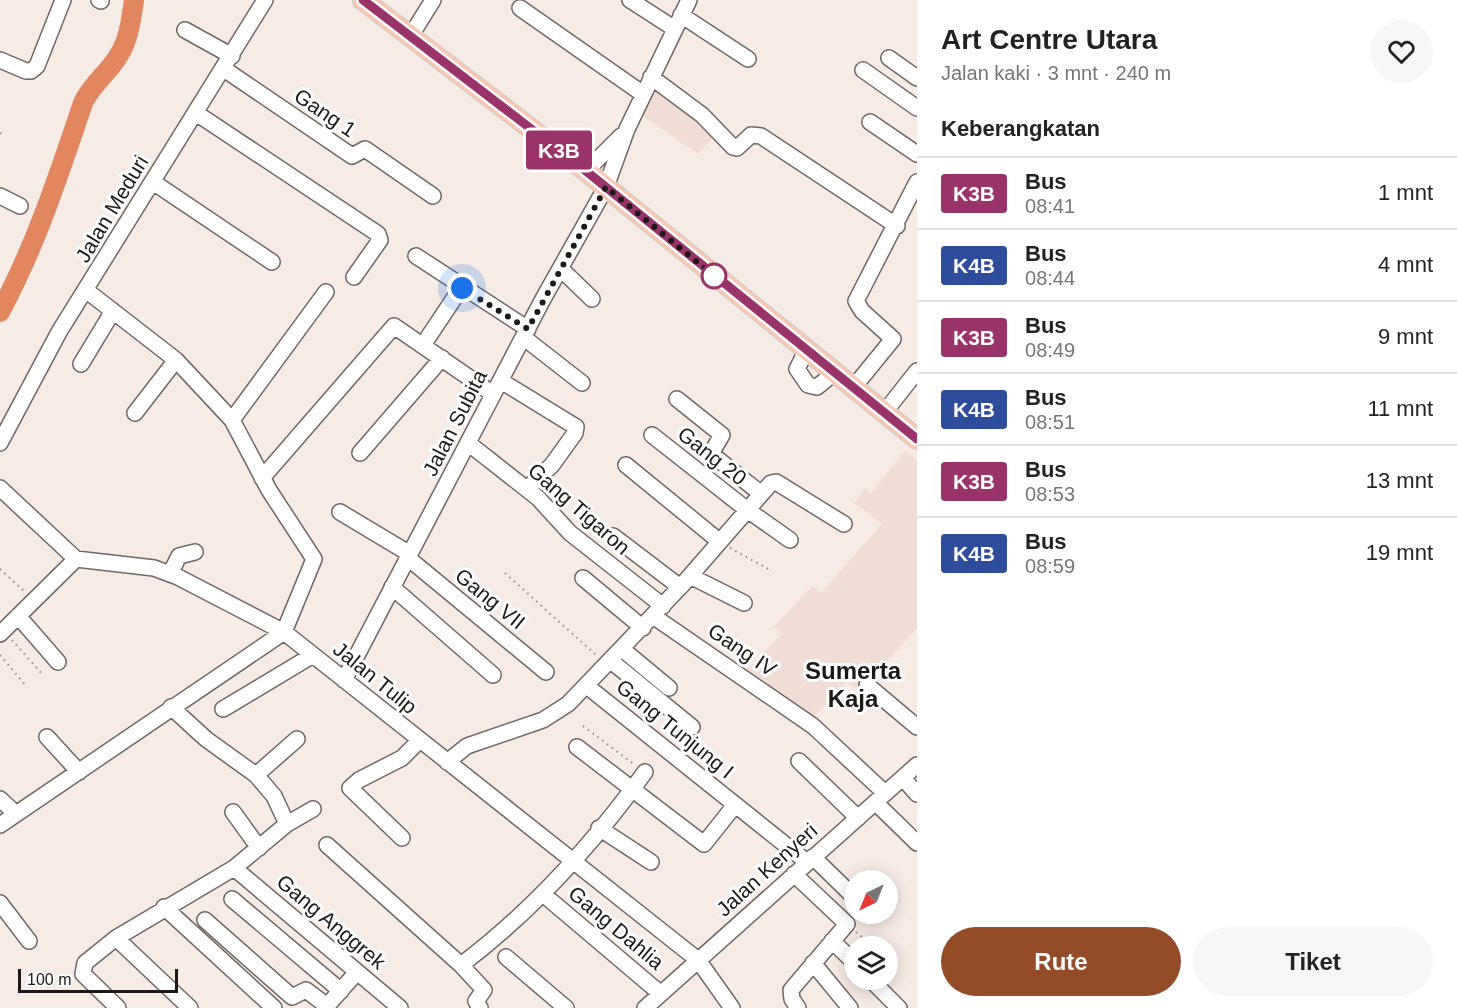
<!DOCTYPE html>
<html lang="id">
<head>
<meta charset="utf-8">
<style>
	:root { --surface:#fff; --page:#f6f6f6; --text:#222; --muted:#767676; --line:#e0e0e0; --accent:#934b28 }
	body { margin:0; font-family:Helvetica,sans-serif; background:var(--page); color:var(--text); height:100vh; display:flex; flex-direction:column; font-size:22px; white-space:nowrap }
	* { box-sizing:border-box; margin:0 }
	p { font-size:20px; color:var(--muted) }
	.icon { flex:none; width:33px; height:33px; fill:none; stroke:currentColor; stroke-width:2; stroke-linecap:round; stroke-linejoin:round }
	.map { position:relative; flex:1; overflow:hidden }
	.panel { display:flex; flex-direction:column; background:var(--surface); width:540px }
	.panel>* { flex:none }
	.badge { padding:0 12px; border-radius:4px; font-size:21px; line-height:39px }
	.needle { width:39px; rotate:223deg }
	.tools { position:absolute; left:844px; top:870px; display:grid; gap:12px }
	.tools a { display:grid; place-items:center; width:54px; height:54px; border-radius:50%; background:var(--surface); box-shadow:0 3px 15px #0003; font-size:30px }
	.scale { position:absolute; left:18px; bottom:15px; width:160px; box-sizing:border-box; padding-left:6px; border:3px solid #1d1918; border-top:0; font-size:16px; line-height:21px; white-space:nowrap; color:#1d1918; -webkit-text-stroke:4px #fff; paint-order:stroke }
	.you { position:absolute; width:30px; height:30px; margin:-15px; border:4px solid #fff; border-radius:50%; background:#1a73e8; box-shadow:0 0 0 9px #1a73e833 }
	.map>.badge { position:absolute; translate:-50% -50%; box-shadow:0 0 0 3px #fff }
	h2 { padding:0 24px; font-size:22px; line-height:54px }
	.round { display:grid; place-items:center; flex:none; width:63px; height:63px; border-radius:32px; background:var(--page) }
	.summary { display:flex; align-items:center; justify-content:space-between; height:102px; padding:0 24px }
	h1 { font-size:28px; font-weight:700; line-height:45px }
	.cta { display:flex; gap:12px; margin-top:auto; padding:12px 24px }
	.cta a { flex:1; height:69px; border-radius:36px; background:var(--accent); color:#fff; font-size:24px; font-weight:700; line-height:69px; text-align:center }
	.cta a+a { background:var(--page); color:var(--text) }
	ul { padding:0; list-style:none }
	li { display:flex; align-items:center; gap:18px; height:72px; padding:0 24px; border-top:2px solid var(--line) }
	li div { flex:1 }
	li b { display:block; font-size:22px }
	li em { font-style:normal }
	li .badge { min-width:66px; font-weight:700; text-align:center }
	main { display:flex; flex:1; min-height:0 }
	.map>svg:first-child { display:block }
</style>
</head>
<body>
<main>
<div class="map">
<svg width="917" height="1008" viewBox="0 0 917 1008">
	<rect width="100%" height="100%" fill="#f7ebe6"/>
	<!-- built -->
	<path fill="#f1ddd5" d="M655,86L718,132L698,154L640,114Z
		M905,451L917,460V628L860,692L847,682L808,723L738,679L782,634L774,627L812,586L821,593L882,524L854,503L865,488L871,493Z"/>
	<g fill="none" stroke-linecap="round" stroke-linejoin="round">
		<!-- river -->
		<path stroke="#e1865e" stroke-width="20" d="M0,312C36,245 59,174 83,103C91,85 107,74 117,58C129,41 131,20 134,0"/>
		<defs>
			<path id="minor" d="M99,0L101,1
				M630,0L675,29
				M520,8L643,94
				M681,15L748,59
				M185,30L232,56
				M410,37L433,0
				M889,58L917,78
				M0,60L26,71H31L37,66L63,0
				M224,69L352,156L365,149L433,196
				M863,70L917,108
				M651,77L702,115L733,147L737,148L751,135L761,136L897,226
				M196,113L378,234L380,240L354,277
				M870,122L917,154
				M586,171L621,136
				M153,182L272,262
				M0,196L20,206
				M416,256L528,329
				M561,269L592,299
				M523,337L582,383
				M423,345L457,294
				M806,351L797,369L808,385L817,387L834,373
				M81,364L113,311
				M501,381L576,427L575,433L552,465L527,489
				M853,388L893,339L862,311L856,301L917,182
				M677,399L722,435L713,450L714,456L760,493
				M135,413L176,360
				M884,413L917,371
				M232,420L326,292
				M652,435L746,509L790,540
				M0,443L59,332L265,0
				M468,443L538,498L570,533L663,606
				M360,453L442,358
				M626,465L719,541
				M262,478L394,326L493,394
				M0,488L76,559L154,568L178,577L284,632L698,960L732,1008
				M340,512L410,554
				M613,536L680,587
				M408,558L546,672
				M170,574L179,556L195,552
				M690,576L744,603
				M583,578L643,628
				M392,587L493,675
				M18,616L58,662
				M653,616L813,726L885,793
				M0,634L76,559
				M622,649L669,688
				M611,661L692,727
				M344,680L543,299L606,187L627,129L689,0
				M867,685L917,727
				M588,687L807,862
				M171,707L206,739L256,775L274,796L287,824
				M223,709L313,655
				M47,737L79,772
				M577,747L704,844L735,805
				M799,761L858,818
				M447,762L467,746L543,720L568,704L683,584L771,483L776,482L844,524
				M256,775L297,739
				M903,778L917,794
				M0,799L16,814
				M876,803L917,843
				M233,812L259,848
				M0,825L284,632L314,559L269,490L232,420L176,360L87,291
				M599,828L651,862
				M402,838L350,788L359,780L402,758L419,741
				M327,845L461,965C531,912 593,844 645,772
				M813,857L855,898
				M234,868L400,1008
				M794,874L847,924L791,990L792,999L798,1008
				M543,894L661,994
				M232,899L341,991
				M0,903L29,941
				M164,907L274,1008
				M205,920L292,997L306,990L327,1006L357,972
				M116,938L190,1008
				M832,941L855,963
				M506,957L566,1008
				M813,963L850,1008
				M461,965L484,990L476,1001L480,1008
				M871,980L899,1008
				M118,1008L83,974L85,963L116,938L234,868L287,824L313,809
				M645,1008L917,765"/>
			<path id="major" d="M363,0L586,171L917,439"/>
		</defs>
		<!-- minor casing -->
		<use href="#minor" stroke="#716763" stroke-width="18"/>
		<!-- major casing -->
		<use href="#major" stroke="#cdcccc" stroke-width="22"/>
		<!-- path -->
		<path stroke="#918885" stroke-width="2" stroke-dasharray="1.5 4.5" stroke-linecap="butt" d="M0,133L4,135
			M730,548L770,570
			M0,569L25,592
			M505,573L596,655
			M12,640L42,674
			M0,655L27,687
			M583,726L635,765
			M856,932L873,946"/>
		<!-- minor -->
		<use href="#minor" stroke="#fff" stroke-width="15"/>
		<!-- major -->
		<use href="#major" stroke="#fdc7af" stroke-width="20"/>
	</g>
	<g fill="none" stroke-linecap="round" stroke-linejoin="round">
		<defs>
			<path id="line" d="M363,0L586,171L917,439"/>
		</defs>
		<!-- line casing -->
		<use href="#line" stroke="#fff" stroke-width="14"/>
		<!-- line -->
		<use href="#line" stroke="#9a336a" stroke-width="9"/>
		<!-- walk -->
		<path stroke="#1d1918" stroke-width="6" stroke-dasharray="0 10.8" d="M462,288L528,329L606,187L714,276"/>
	</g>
	<!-- markers -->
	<circle fill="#fff" stroke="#9a336a" stroke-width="3" cx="714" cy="276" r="12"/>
	<g text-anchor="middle" stroke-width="6" stroke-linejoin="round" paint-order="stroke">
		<!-- street labels -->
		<g font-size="21" fill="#1d1918" stroke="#fff">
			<text transform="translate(325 113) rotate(34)" y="7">Gang 1</text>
			<text transform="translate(112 209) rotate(-59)" y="7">Jalan Meduri</text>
			<text transform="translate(455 423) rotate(-63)" y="7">Jalan Subita</text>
			<text transform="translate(712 456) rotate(38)" y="7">Gang 20</text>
			<text transform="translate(579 509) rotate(41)" y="7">Gang Tigaron</text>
			<text transform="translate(490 599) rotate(39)" y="7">Gang VII</text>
			<text transform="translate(742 650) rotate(34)" y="7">Gang IV</text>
			<text transform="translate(375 678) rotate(39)" y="7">Jalan Tulip</text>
			<text transform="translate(675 729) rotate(39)" y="7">Gang Tunjung I</text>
			<text transform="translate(767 870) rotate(-42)" y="7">Jalan Kenyeri</text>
			<text transform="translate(331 922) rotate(40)" y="7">Gang Anggrek</text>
			<text transform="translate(616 928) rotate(40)" y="7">Gang Dahlia</text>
		</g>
		<!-- quarter labels -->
		<g font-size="24" font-weight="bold" fill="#1d1918" stroke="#fff">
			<text x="853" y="679">Sumerta<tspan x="853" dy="28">Kaja</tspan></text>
		</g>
	</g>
</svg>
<div class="tools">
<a><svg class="needle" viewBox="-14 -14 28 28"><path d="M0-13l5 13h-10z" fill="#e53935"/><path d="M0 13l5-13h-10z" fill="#767676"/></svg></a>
<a><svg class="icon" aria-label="layers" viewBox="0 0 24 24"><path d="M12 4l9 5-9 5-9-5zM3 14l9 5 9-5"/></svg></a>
</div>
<div class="scale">100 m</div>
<div class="you" style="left:462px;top:288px"></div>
<b class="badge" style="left:559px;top:150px;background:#9a336a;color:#fff">K3B</b>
</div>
<section class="panel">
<div class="summary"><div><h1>Art Centre Utara</h1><p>Jalan kaki · 3 mnt · 240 m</p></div><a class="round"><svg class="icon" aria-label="heart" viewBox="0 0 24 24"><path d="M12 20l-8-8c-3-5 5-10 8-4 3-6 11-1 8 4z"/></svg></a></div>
<h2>Keberangkatan</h2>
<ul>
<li><span class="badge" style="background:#9a336a;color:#fff">K3B</span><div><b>Bus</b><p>08:41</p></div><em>1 mnt</em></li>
<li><span class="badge" style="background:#2d4c9c;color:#fff">K4B</span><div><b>Bus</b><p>08:44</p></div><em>4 mnt</em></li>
<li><span class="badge" style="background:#9a336a;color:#fff">K3B</span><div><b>Bus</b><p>08:49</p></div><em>9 mnt</em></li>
<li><span class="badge" style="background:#2d4c9c;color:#fff">K4B</span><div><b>Bus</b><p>08:51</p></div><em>11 mnt</em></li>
<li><span class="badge" style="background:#9a336a;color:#fff">K3B</span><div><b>Bus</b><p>08:53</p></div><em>13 mnt</em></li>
<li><span class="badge" style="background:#2d4c9c;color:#fff">K4B</span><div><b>Bus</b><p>08:59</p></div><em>19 mnt</em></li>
</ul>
<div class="cta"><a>Rute</a><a>Tiket</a></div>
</section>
</main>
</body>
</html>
